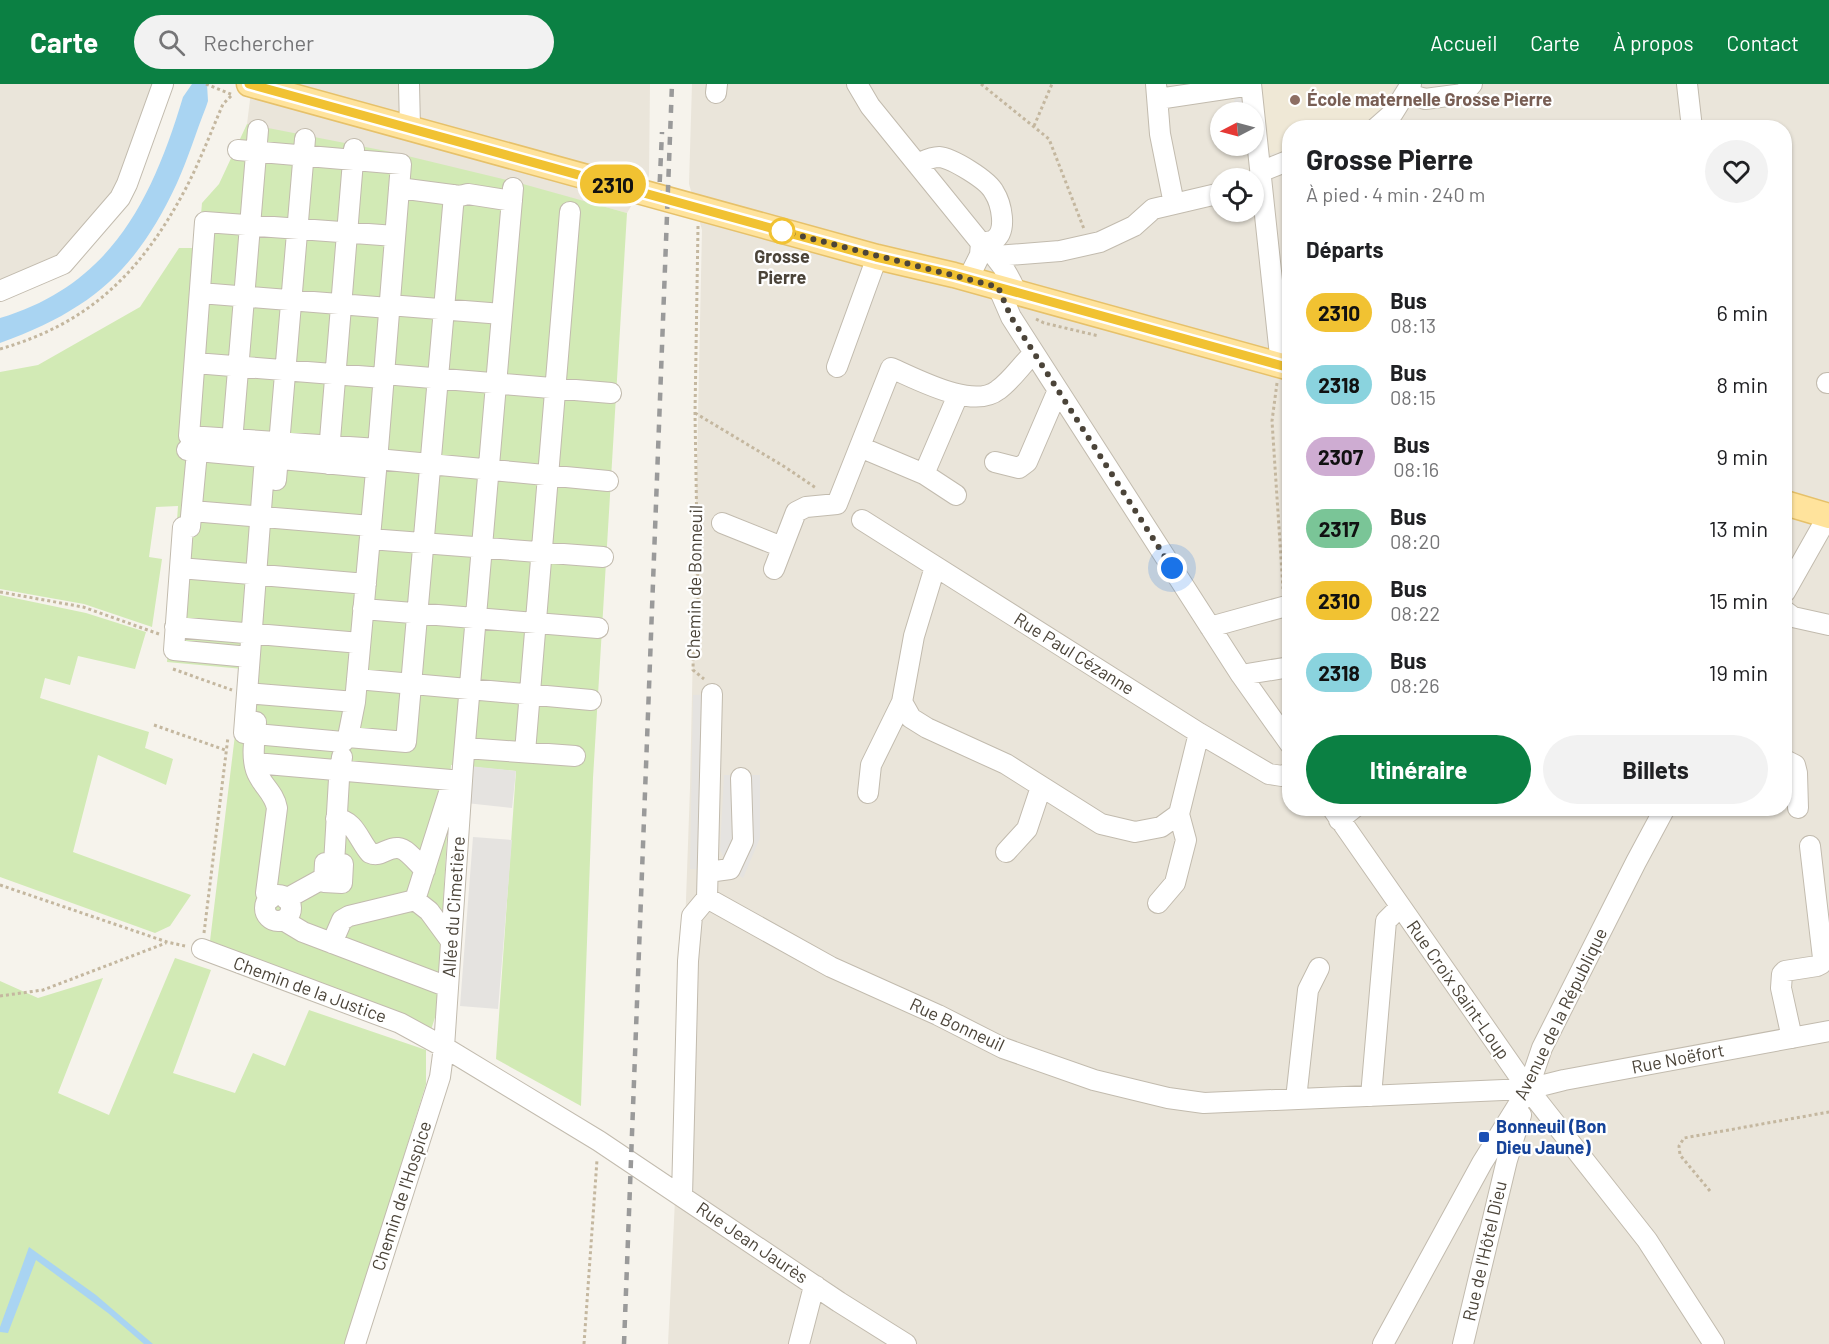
<!DOCTYPE html>
<html lang="fr">
<head>
<meta charset="utf-8">
<style>
	:root { --surface:#fff; --page:#f2f2f2; --text:#202124; --muted:#757577; --accent:#0b8043 }
	body { margin:0; font-family:Barlow,sans-serif; background:var(--page); color:var(--text); height:100vh; display:flex; flex-direction:column; font-size:22px; white-space:nowrap }
	* { box-sizing:border-box; margin:0 }
	p { font-size:20px; color:var(--muted) }
	.icon { flex:none; width:33px; height:33px; fill:none; stroke:currentColor; stroke-width:2; stroke-linecap:round; stroke-linejoin:round }
	.map { position:relative; flex:1; overflow:hidden }
	.sheet { position:absolute; left:1282px; top:36px; width:510px; height:696px; display:flex; flex-direction:column; background:var(--surface); border-radius:24px; box-shadow:0 2px 4px #0004 }
	.sheet>* { flex:none }
	.badge { padding:0 12px; border-radius:20px; font-size:21px; line-height:39px }
	.needle { width:39px; rotate:264deg }
	.fabs { position:absolute; left:1210px; top:18px; display:grid; gap:12px }
	.fabs a { display:grid; place-items:center; width:54px; height:54px; border-radius:50%; background:var(--surface); box-shadow:0 2px 4px #0004; font-size:30px }
	.you { position:absolute; width:30px; height:30px; margin:-15px; border:4px solid #fff; border-radius:50%; background:#1a73e8; box-shadow:0 0 0 9px #1a73e833 }
	.map>.badge { position:absolute; translate:-50% -50%; box-shadow:0 0 0 3px #fff }
	h2 { padding:0 24px; font-size:22px; line-height:54px }
	.round { display:grid; place-items:center; flex:none; width:63px; height:63px; border-radius:32px; background:var(--page) }
	.headline { display:flex; align-items:center; justify-content:space-between; height:102px; padding:0 24px }
	h1 { font-size:28px; font-weight:700; line-height:45px }
	.action { display:flex; gap:12px; margin-top:auto; padding:12px 24px }
	.action a { flex:1; height:69px; border-radius:36px; background:var(--accent); color:#fff; font-size:24px; font-weight:700; line-height:69px; text-align:center }
	.action a+a { background:var(--page); color:var(--text) }
	ul { padding:0; list-style:none }
	li { display:flex; align-items:center; gap:18px; height:72px; padding:0 24px }
	li div { flex:1 }
	li b { display:block; font-size:22px }
	li em { font-style:normal }
	li .badge { min-width:66px; font-weight:700; text-align:center }
	header { display:flex; align-items:center; gap:36px; box-sizing:border-box; height:84px; padding:0 30px; background:var(--accent); color:#fff }
	header strong { font-size:28px }
	nav { display:flex; gap:33px; margin-inline-start:auto; font-size:21px }
	.search { width:420px; height:54px; background:var(--page); display:flex; align-items:center; gap:15px; box-sizing:border-box; padding:0 21px; border-radius:33px; color:var(--muted); font-size:22px }
	.map>svg:first-child { display:block }
</style>
</head>
<body>
<header>
<strong>Carte</strong>
<div class="search"><svg class="icon" aria-label="search" viewBox="0 0 24 24"><circle cx="10" cy="10" r="6"/><path d="M15 15l6 6"/></svg>Rechercher</div>
<nav><a>Accueil</a><a>Carte</a><a>À propos</a><a>Contact</a></nav>
</header>
<div class="map">
<svg width="1829" height="1260" viewBox="0 0 1829 1260">
	<rect width="100%" height="100%" fill="#f6f3ec"/>
	<!-- residential -->
	<path fill="#eae5da" fill-rule="evenodd" d="M0,0H160L101,144L0,213Z
		M252,0H650L649,92L627,129L508,97L247,40Z
		M692,0H1829V1260H668L676,1095L690,704L702,146L689,100ZM1221,28H1254V62H1221ZM1290,44H1785V724H1290ZM1221,94H1254V128H1221Z"/>
	<!-- education -->
	<path fill="#efe8d6" d="M1259,0H1396L1381,24L1361,43L1290,44V67L1266,70Z"/>
	<!-- green -->
	<path fill="#d2eab5" d="M247,40L391,68L523,100L627,129L593,694L581,1022L496,975L516,687L451,681L437,927L431,946L210,857L243,585L167,578L178,422L156,423L149,473L162,475L152,543L84,520L0,505V288L38,281L140,223L179,164H198L202,119L219,100Z
		M0,511L86,529L146,548L135,585L78,572L70,601L45,594L40,614L149,648L145,664L173,675L166,701L98,671L73,768L191,811L170,842L155,849L0,793Z
		M175,874L211,886L173,989L235,1009L253,969L285,982L309,926L426,966V1000L346,1260H0V897L38,914L103,894L58,1009L109,1031Z"/>
	<!-- parking -->
	<path fill="#e5e3e0" d="M1245,10L1246,28H1235L1234,12Z
		M712,610L708,786L690,785L693,611Z
		M469,682L516,687L512,724L466,719Z
		M724,691H760V754L743,794L730,785L720,766Z
		M473,753L512,756L498,925L460,922Z"/>
	<!-- water -->
	<path fill="#a9d4f2" d="M192,0H207L208,17L206,23C196,48 188,75 177,99C136,187 91,226 0,259V234C111,201 152,116 183,13Z
		M29,1163L96,1211L153,1260H144L108,1229L36,1176L8,1249L0,1248V1243Z"/>
	<g fill="none" stroke-linecap="round" stroke-linejoin="round">
		<defs>
			<path id="minor" d="M409,0L410,44
				M857,0L870,22L981,159C998,173 1008,188 1016,208
				M1156,0L1160,50L1174,120
				M1251,0L1281,281
				M1687,0L1692,44
				M716,9L717,0
				M1406,9L1425,15L1463,10L1472,0
				M1158,15L1251,1
				M1376,44L1393,29L1411,0
				M238,66L401,80L378,365L355,618L348,653L343,658L244,649L265,373
				M917,80C924,77 931,73 939,73C952,74 988,96 994,108C1001,119 1008,147 994,156C991,158 984,158 981,159
				M1260,88L1290,76
				M399,104L460,112L468,110L512,117
				M996,172L1060,167L1100,158L1134,142L1153,125L1221,109
				M968,195L980,171L981,159
				M998,203L1011,233L1241,591L1290,660
				M0,207L63,180L120,114L127,100L163,0
				M200,209L389,224
				M389,221L502,230
				M195,279L383,294
				M837,283L877,173
				M384,290L611,309
				M1827,299H1829
				M860,363L924,390L958,311
				M378,365L189,352L205,138L395,152
				M187,366L376,384
				M197,368L190,443H183L174,566L249,573
				M231,370L258,46
				M377,375L608,397
				M995,378L1019,384L1027,378L1058,306
				M328,380L354,65
				M924,390L956,411
				M276,396L305,55
				M192,427L371,442
				M862,436L1199,649L1269,690L1282,692L1290,689
				M722,439L782,463
				M370,455L603,473
				M180,484L366,500
				M774,485L796,428L806,423L837,420L891,284C917,295 973,326 998,306C1012,296 1022,280 1034,269
				M1785,508L1828,432
				M363,525L598,544
				M1785,527L1793,533L1829,541
				M175,543L360,559
				M1210,543L1290,521
				M1241,591L1290,583
				M357,595L591,616
				M258,610L355,618
				M902,618L911,634L927,644L1006,680L1101,740L1135,748L1161,743L1179,730
				M256,638C255,653 251,671 256,686C261,701 274,708 277,724L266,809L270,815
				M348,653L406,658L454,111
				M465,664L575,672
				M525,668L570,128
				M1785,676L1795,681L1797,689L1798,724
				M255,679L462,697
				M868,709L871,681L902,618L914,552L935,483
				M1332,724L1528,1005L1647,1156L1714,1260
				M336,735C355,736 359,757 370,769C380,774 387,763 398,764C408,765 418,780 425,786
				M1339,736L1354,724
				M1006,768L1027,745L1041,703
				M325,779L343,780L342,799L324,798Z
				M334,780L339,695L342,673
				M708,788L730,785L743,757L741,694
				M265 824a13 13 0 1 1 26 0a13 13 0 1 1-26 0Z
				M707,814L831,883L938,931L1003,964L1094,996L1168,1014L1204,1019L1528,1005L1564,996L1829,947
				M707,814L712,610
				M286,815L324,794
				M1158,819L1175,799L1186,756L1179,730L1199,649
				M283,836L303,848L448,903
				M451,857L429,827L415,816L453,696
				M332,859L342,836L349,832L415,816
				M202,865L400,939L444,963L599,1057L839,1218L906,1260
				M1792,954L1781,904L1782,890L1785,887L1817,882L1821,880L1823,874L1810,762
				M1371,1012L1386,837L1400,823
				M1296,1015L1308,906L1319,884
				M682,1112L688,877L692,832L707,814
				M355,1260L440,993L444,963L463,682L513,104
				M799,1260L813,1206L816,1202
				M1383,1260L1482,1079L1528,1005L1542,964L1636,778L1665,724
				M1463,1260L1507,1076L1521,1031"/>
			<path id="major" d="M249,0L877,173L954,191L1290,284
				M1785,419L1829,432"/>
		</defs>
		<!-- minor casing -->
		<use href="#minor" stroke="#c2bbae" stroke-width="22"/>
		<!-- major casing -->
		<use href="#major" stroke="#e6c16a" stroke-width="27"/>
		<!-- path -->
		<path stroke="#c4b79f" stroke-width="3" stroke-dasharray="3 3" stroke-linecap="butt" d="M206,0L233,11
			M981,0L1049,55L1084,145
			M1034,42L1052,0
			M698,142L695,329L698,515L694,536L693,586L704,595
			M1036,235L1044,239L1099,252
			M0,265C91,239 142,187 186,104C200,77 211,48 223,20L233,10
			M1277,299L1272,337L1283,505
			M695,329L785,383L816,404
			M0,508L83,523L159,550
			M173,585L232,606
			M154,641L225,666
			M0,801L167,858L185,862
			M204,849L228,653
			M0,912L43,906L166,859
			M1710,1107L1680,1071L1679,1062L1684,1054L1829,1028
			M584,1260L597,1076"/>
		<!-- minor -->
		<use href="#minor" stroke="#fff" stroke-width="20"/>
		<!-- major -->
		<use href="#major" stroke="#ffe39c" stroke-width="24"/>
		<!-- rail -->
		<path stroke="#9a9a9a" stroke-width="4.5" stroke-dasharray="8 8" stroke-linecap="butt" d="M659,114L662,48
			M624,1260L672,0"/>
	</g>
	<g fill="none" stroke-linecap="round" stroke-linejoin="round">
		<defs>
			<path id="line" d="M249,0L876,173L954,191L1290,284"/>
		</defs>
		<!-- line casing -->
		<use href="#line" stroke="#fff" stroke-width="14"/>
		<!-- line -->
		<use href="#line" stroke="#f1c232" stroke-width="9"/>
		<!-- walk -->
		<path stroke="#4b4439" stroke-width="6" stroke-dasharray="0 10.8" d="M782,147L998,203L1011,233L1172,484"/>
	</g>
	<!-- markers -->
	<circle fill="#8d6e63" stroke="#fff" stroke-width="2" cx="1295" cy="16" r="6"/>
	<circle fill="#fff" stroke="#f1c232" stroke-width="3" cx="782" cy="147" r="12"/>
	<rect fill="#1a4fb4" stroke="#fff" stroke-width="2" x="1478" y="1047" width="12" height="12" rx="3"/>
	<g text-anchor="middle" stroke-width="4.5" stroke-linejoin="round" paint-order="stroke">
		<!-- education labels -->
		<g font-size="18" font-weight="bold" fill="#785e54" stroke="#fff" text-anchor="start">
			<text x="1307" y="22">École maternelle Grosse Pierre</text>
		</g>
		<!-- stop labels -->
		<g font-size="18" font-weight="bold" fill="#4b4439" stroke="#fff">
			<text x="782" y="179">Grosse<tspan x="782" dy="21">Pierre</tspan></text>
		</g>
		<!-- street labels -->
		<g font-size="18" fill="#4b4439" stroke="#fff">
			<text transform="translate(695 498) rotate(-89)" y="6">Chemin de Bonneuil</text>
			<text transform="translate(1074 570) rotate(32)" y="6">Rue Paul Cézanne</text>
			<text transform="translate(454 823) rotate(-86)" y="6">Allée du Cimetière</text>
			<text transform="translate(310 906) rotate(20)" y="6">Chemin de la Justice</text>
			<text transform="translate(1458 906) rotate(55)" y="6">Rue Croix Saint-Loup</text>
			<text transform="translate(1561 930) rotate(-64)" y="6">Avenue de la République</text>
			<text transform="translate(957 941) rotate(25)" y="6">Rue Bonneuil</text>
			<text transform="translate(1678 975) rotate(-11)" y="6">Rue Noëfort</text>
			<text transform="translate(402 1112) rotate(-72)" y="6">Chemin de l'Hospice</text>
			<text transform="translate(752 1159) rotate(34)" y="6">Rue Jean Jaurès</text>
			<text transform="translate(1485 1167) rotate(-77)" y="6">Rue de l'Hôtel Dieu</text>
		</g>
		<!-- transit labels -->
		<g font-size="18" font-weight="bold" fill="#164399" stroke="#fff" text-anchor="start">
			<text x="1496" y="1049">Bonneuil (Bon<tspan x="1496" dy="21">Dieu Jaune)</tspan></text>
		</g>
	</g>
</svg>
<div class="fabs">
<a><svg class="needle" viewBox="-14 -14 28 28"><path d="M0-13l5 13h-10z" fill="#e53935"/><path d="M0 13l5-13h-10z" fill="#757577"/></svg></a>
<a><svg class="icon" aria-label="locate" viewBox="0 0 24 24"><circle cx="12" cy="12" r="6"/><path d="M12 2v4M12 18v4M2 12h4M18 12h4"/></svg></a>
</div>
<div class="you" style="left:1172px;top:484px"></div>
<b class="badge" style="left:613px;top:100px;background:#f1c232;color:#111">2310</b>
<section class="sheet">
<div class="headline"><div><h1>Grosse Pierre</h1><p>À pied · 4 min · 240 m</p></div><a class="round"><svg class="icon" aria-label="heart" viewBox="0 0 24 24"><path d="M12 20l-8-8c-3-5 5-10 8-4 3-6 11-1 8 4z"/></svg></a></div>
<h2>Départs</h2>
<ul>
<li><span class="badge" style="background:#f1c232;color:#111">2310</span><div><b>Bus</b><p>08:13</p></div><em>6 min</em></li>
<li><span class="badge" style="background:#8ad3de;color:#111">2318</span><div><b>Bus</b><p>08:15</p></div><em>8 min</em></li>
<li><span class="badge" style="background:#ceacd2;color:#111">2307</span><div><b>Bus</b><p>08:16</p></div><em>9 min</em></li>
<li><span class="badge" style="background:#7ac597;color:#111">2317</span><div><b>Bus</b><p>08:20</p></div><em>13 min</em></li>
<li><span class="badge" style="background:#f1c232;color:#111">2310</span><div><b>Bus</b><p>08:22</p></div><em>15 min</em></li>
<li><span class="badge" style="background:#8ad3de;color:#111">2318</span><div><b>Bus</b><p>08:26</p></div><em>19 min</em></li>
</ul>
<div class="action"><a>Itinéraire</a><a>Billets</a></div>
</section>
</div>
</body>
</html>
